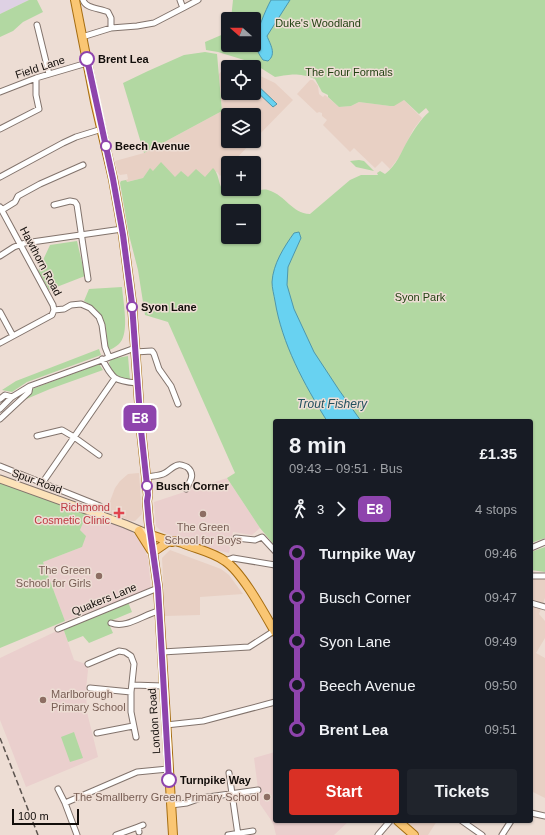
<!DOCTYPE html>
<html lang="en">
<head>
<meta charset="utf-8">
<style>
	:root { --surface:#171b24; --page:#20242c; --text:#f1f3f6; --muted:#9ea1a6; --accent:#d93025 }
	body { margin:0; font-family:Helvetica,sans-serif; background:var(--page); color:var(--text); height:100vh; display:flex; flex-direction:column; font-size:15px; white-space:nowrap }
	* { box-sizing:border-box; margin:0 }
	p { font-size:13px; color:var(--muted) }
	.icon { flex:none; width:22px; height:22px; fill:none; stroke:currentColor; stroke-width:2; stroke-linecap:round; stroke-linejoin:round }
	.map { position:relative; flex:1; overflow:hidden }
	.details { position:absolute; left:273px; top:419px; width:260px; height:404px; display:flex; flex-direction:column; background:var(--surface); border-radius:4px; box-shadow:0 1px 3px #0004 }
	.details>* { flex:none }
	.badge { padding:0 8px; border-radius:6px; font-size:14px; line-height:26px }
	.needle { width:26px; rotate:291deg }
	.controls { position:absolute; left:221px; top:12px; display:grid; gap:8px }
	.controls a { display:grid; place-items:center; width:40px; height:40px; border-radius:4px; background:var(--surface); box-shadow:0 1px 3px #0004; font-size:20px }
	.scale { position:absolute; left:12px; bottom:10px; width:67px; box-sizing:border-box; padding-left:4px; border:2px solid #120d0a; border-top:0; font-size:11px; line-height:14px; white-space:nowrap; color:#120d0a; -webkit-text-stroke:3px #edddd4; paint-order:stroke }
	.map>.badge { position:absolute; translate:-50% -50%; box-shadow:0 0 0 2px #fff }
	.legs { display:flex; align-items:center; gap:6px; height:44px; padding:0 16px; font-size:13px }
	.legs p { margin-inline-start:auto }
	.summary { display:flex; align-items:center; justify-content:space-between; height:68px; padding:0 16px }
	h1 { font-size:22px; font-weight:700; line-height:30px }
	.action { display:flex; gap:8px; margin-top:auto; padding:8px 16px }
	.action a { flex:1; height:46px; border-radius:4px; background:var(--accent); color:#fff; font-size:16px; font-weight:700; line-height:46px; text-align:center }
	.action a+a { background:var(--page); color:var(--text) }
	ul { padding:0 16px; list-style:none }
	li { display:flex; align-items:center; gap:14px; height:44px; font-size:15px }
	li i { display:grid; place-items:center; width:6px; height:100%; margin:0 5px; background:currentColor }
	li i::after { content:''; width:10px; height:10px; margin:-5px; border:3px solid; border-radius:50%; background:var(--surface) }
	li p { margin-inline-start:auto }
	li:first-child i { background:linear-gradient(#0000 50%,currentColor 0) }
	li:last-child i { background:linear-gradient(currentColor 50%,#0000 0) }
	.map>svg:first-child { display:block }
</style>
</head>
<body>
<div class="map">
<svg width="545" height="835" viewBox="0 0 545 835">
	<rect width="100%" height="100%" fill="#edddd4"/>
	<!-- built -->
	<path fill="#e8d0c4" d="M227,65L235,67H228V93H254V73L275,83L293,100L254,140V115H228V141H253L232,163H228V167L220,176L217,172L205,177H175L153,171L150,169L143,178L126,182V180L128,179L127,174L120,175L118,173L115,161L144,153L222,111L219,74Z
		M310,80H313L318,86L319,94L323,97L325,95L339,107L351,106L359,102L390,106L404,100L422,118L413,130L400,156L390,169L382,161L375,168L354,148L350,152L323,125L327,120L322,116V113L319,112L317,113L297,94Z
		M139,473L142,514L135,521H132L106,512L115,488L120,481L128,474Z
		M170,550L221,569L229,575L243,594L200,597V615L165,616L162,558Z
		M531,578H545V598L539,614L545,621V638L536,653L545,658V798L531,791Z
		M405,821H437L428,835H420L415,833Z"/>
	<!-- industrial -->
	<path fill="#ded1e4" d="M0,0H29L0,14Z"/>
	<!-- education -->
	<path fill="#eacfcd" d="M227,478L260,528L252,535L233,532L229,553L202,547L173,537L161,531L156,526L154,502Z
		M87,514L130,530L142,542L148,558L151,589L65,621L43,562L82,547L80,530Z
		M63,628L74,660L86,664L88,670L86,689L87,712L98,757L26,787L0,720V658Z
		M275,752V821H349L334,835H276L273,823L260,804L254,758Z"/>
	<!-- green -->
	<path fill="#b2d8a2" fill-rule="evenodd" d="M29,0H37L43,12L23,22L13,31L0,37V14Z
		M233,0H545V538L531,543V421H275V546L260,528L227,478L235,473L168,322L145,315L138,270L129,235L120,183L121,181L126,180L127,182L143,178L150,168L153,171L161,162L175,177L181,171L188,177L196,169L205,177L213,168C221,176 217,189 228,194C241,201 255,187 268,190C287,196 291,213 310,214L350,180L361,175H378L377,173L380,171L385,174C397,165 401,152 408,140C414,130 420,120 429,112L426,108L419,114L404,100L394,106H390L359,102L351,106L339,107L328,97V95L322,92L315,79C298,73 293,74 275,77L256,65L254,63L218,52L206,50L205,42L226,33L228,28V45H254V19H231ZM228,211H254V237H228Z
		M205,52L217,54L222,111L144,153L123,83L148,71L184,55Z
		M359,160L364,161L374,171L356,167L350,161Z
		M228,173V189H252C240,193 226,196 222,181Z
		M77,241L85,276L49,290L38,271L50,245Z
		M122,287C123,301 130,334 119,344C116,347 111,349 108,351C106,327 108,314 84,301L89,289Z
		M99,349L101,355L27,382L12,392L2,390L16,381Z
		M128,356L130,380C117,378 114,377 109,363L111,359Z
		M99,364L103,370L50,389L24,400L31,393L32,389Z
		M0,483L87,514L80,530L86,536L82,547L43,562L65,621L0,648Z
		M545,547V572L531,570V552Z
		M128,602L132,612L108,622L113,633L89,643L83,636L68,642L63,628Z
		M74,732L83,758L70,762L61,737Z"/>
	<!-- water -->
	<path fill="#68d2f1" stroke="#4e97ac" d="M271,0H290L267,36C270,44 277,54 268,61L263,60C260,56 257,51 256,46C254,36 266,9 271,0Z
		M254,82L277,104L273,107L254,89Z
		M299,232L301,238L288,267L287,285L294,309L314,352L339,390L361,421H327C304,384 282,344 275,301C274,295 272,288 272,282C273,264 284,247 294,233Z"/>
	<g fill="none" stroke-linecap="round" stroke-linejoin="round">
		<defs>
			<path id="street" d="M83,0C86,9 100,8 108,12L111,18V28
				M183,8L198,0
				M37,25L49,74
				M82,37L111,28L137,26L154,23L183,8L180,0
				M0,92L36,78L87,63
				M0,129L39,109L36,95V78
				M0,177L63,143L76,137L102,129
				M54,205L70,201L75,202L77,205L88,279
				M0,207L53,305L54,310L52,315L0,343
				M2,210L15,202L18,196L40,184L83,165
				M0,256L14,247L25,243L122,229
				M54,310L64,309L71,305L81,304L90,308L99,317L102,325L105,347L109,357
				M0,312L13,336
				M135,352L152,351L154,354L159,369L171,386L178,404
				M102,359C113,379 114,381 137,383
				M0,399L5,395L12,397
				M0,409L12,397L30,386L135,348
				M0,419L29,392L30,386
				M37,436L62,430L74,437L99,455
				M0,466L100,506L102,510L101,515
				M147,477C152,476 160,476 165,473C169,471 173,466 178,465C181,464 184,466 187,467C196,474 190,482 186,489
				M43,482L115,378
				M236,538L255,540L262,537L275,551
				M531,548L545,542
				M225,561L233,558L275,565
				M531,576H545
				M531,603L545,607
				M111,623C127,629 144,614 159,611
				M58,629L158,588
				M162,652L249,647L274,631
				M88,664L119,651L125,652L131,656L134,664L131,692V712L136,737
				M132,685L163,686
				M90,688L131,692
				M166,725L203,721L275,702
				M97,733L133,726
				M229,773L238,835
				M58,789L65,803
				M171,805L187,803L201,798L258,790
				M531,813L545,816
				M462,821L482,835
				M138,827L143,825
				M77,835L65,803L137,772L168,769
				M116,835L138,827L139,832
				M228,835L253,831
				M378,835L390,821
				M502,835L511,821"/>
			<path id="secondary" d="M0,479L125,524L151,535"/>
			<path id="primary" d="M75,0L95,102L113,179L123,235L132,304L141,430L148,495L147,501L149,524L158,588L173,835
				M139,531L151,550
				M151,535L172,542L175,541L182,543C196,549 213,552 225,561C242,572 264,613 275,632
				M156,550L169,541
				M398,821L414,835"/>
		</defs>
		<!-- street casing -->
		<use href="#street" stroke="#82736c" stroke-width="7"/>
		<!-- secondary casing -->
		<use href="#secondary" stroke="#82736c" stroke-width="9"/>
		<!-- primary casing -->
		<use href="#primary" stroke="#a66d11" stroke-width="10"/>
		<!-- street -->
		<use href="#street" stroke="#fff" stroke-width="5"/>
		<!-- secondary -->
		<use href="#secondary" stroke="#fce2b9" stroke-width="7"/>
		<!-- primary -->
		<use href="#primary" stroke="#fac673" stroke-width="8"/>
		<!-- rail -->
		<path stroke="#5c544f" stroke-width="1.5" stroke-dasharray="6 3" stroke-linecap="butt" d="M0,738L38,835"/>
	</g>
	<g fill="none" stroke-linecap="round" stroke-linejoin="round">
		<defs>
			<path id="line-1" d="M87,59L113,179L123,235L132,304L141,430L148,495L147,501L149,524L158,588L169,780"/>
		</defs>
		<!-- line-1 casing -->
		<use href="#line-1" stroke="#fff" stroke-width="9"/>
		<!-- line-1 -->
		<use href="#line-1" stroke="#8e44ad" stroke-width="6"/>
	</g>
	<!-- markers -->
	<g fill="#fff" stroke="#8e44ad" stroke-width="2">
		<circle cx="87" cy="59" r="7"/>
		<circle cx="106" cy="146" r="5"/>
		<circle cx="132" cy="307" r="5"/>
		<circle cx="147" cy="486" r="5"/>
		<circle cx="169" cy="780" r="7"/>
	</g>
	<path fill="#e0444e" stroke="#edddd4" stroke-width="1.5" d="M117 507h4v4h4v4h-4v4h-4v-4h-4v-4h4z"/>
	<g fill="#8d6e63" stroke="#edddd4" stroke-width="1.5">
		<circle cx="203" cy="514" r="4"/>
		<circle cx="99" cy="576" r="4"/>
		<circle cx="43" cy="700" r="4"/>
		<circle cx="267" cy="797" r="4"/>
	</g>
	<g text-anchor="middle" stroke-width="3" stroke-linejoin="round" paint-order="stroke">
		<!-- park labels -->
		<g font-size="11" fill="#234213" stroke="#edddd4">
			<text x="318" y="27">Duke's Woodland</text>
			<text x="349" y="76">The Four Formals</text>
			<text x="420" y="301">Syon Park</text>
		</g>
		<!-- stop labels -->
		<g font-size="11" font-weight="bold" fill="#120d0a" stroke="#edddd4" text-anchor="start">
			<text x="98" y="63">Brent Lea</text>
			<text x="115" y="150">Beech Avenue</text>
			<text x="141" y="311">Syon Lane</text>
			<text x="156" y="490">Busch Corner</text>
			<text x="180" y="784">Turnpike Way</text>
		</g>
		<!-- street labels -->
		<g font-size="11" fill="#120d0a" stroke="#edddd4">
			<text transform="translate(40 67) rotate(-18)" y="4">Field Lane</text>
			<text transform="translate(41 261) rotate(62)" y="4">Hawthorn Road</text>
			<text transform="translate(37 481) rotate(20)" y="4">Spur Road</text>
			<text transform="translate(104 599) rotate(-22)" y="4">Quakers Lane</text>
			<text transform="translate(154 721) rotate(-94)" y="4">London Road</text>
		</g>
		<!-- health labels -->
		<g font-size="11" fill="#be3a42" stroke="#edddd4" text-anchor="end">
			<text x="110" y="511">Richmond<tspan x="110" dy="13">Cosmetic Clinic</tspan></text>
		</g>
		<!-- education labels -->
		<g font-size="11" fill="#785e54" stroke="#edddd4" text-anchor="end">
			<text x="203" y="531" text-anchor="middle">The Green<tspan x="203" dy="13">School for Boys</tspan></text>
			<text x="91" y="574">The Green<tspan x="91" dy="13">School for Girls</tspan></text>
			<text x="51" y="698" text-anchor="start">Marlborough<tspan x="51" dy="13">Primary School</tspan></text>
			<text x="259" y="801">The Smallberry Green Primary School</text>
		</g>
		<!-- water labels -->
		<g font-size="12" font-style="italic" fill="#22505e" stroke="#edddd4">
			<text x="332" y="408">Trout Fishery</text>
		</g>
	</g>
</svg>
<div class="controls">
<a><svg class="needle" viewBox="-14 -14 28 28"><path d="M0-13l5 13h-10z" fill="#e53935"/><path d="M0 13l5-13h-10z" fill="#9ea1a6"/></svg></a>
<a><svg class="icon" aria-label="locate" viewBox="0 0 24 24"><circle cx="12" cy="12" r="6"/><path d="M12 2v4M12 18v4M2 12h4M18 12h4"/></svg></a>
<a><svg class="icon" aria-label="layers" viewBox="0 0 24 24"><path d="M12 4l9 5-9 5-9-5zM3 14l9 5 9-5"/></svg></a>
<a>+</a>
<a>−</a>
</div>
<div class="scale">100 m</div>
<b class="badge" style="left:140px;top:418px;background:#8e44ad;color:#fff">E8</b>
<section class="details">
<div class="summary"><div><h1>8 min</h1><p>09:43 – 09:51 · Bus</p></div><b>£1.35</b></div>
<div class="legs"><svg class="icon" aria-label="walk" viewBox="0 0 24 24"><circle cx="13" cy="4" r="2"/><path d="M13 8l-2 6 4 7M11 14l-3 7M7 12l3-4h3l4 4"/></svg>3<svg class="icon" aria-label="forward" viewBox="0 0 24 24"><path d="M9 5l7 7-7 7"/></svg><b class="badge" style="background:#8e44ad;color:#fff">E8</b><p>4 stops</p></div>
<ul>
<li><i style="color:#8e44ad"></i><b>Turnpike Way</b><p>09:46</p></li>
<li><i style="color:#8e44ad"></i><span>Busch Corner</span><p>09:47</p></li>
<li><i style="color:#8e44ad"></i><span>Syon Lane</span><p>09:49</p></li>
<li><i style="color:#8e44ad"></i><span>Beech Avenue</span><p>09:50</p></li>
<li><i style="color:#8e44ad"></i><b>Brent Lea</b><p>09:51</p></li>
</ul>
<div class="action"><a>Start</a><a>Tickets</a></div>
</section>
</div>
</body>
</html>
